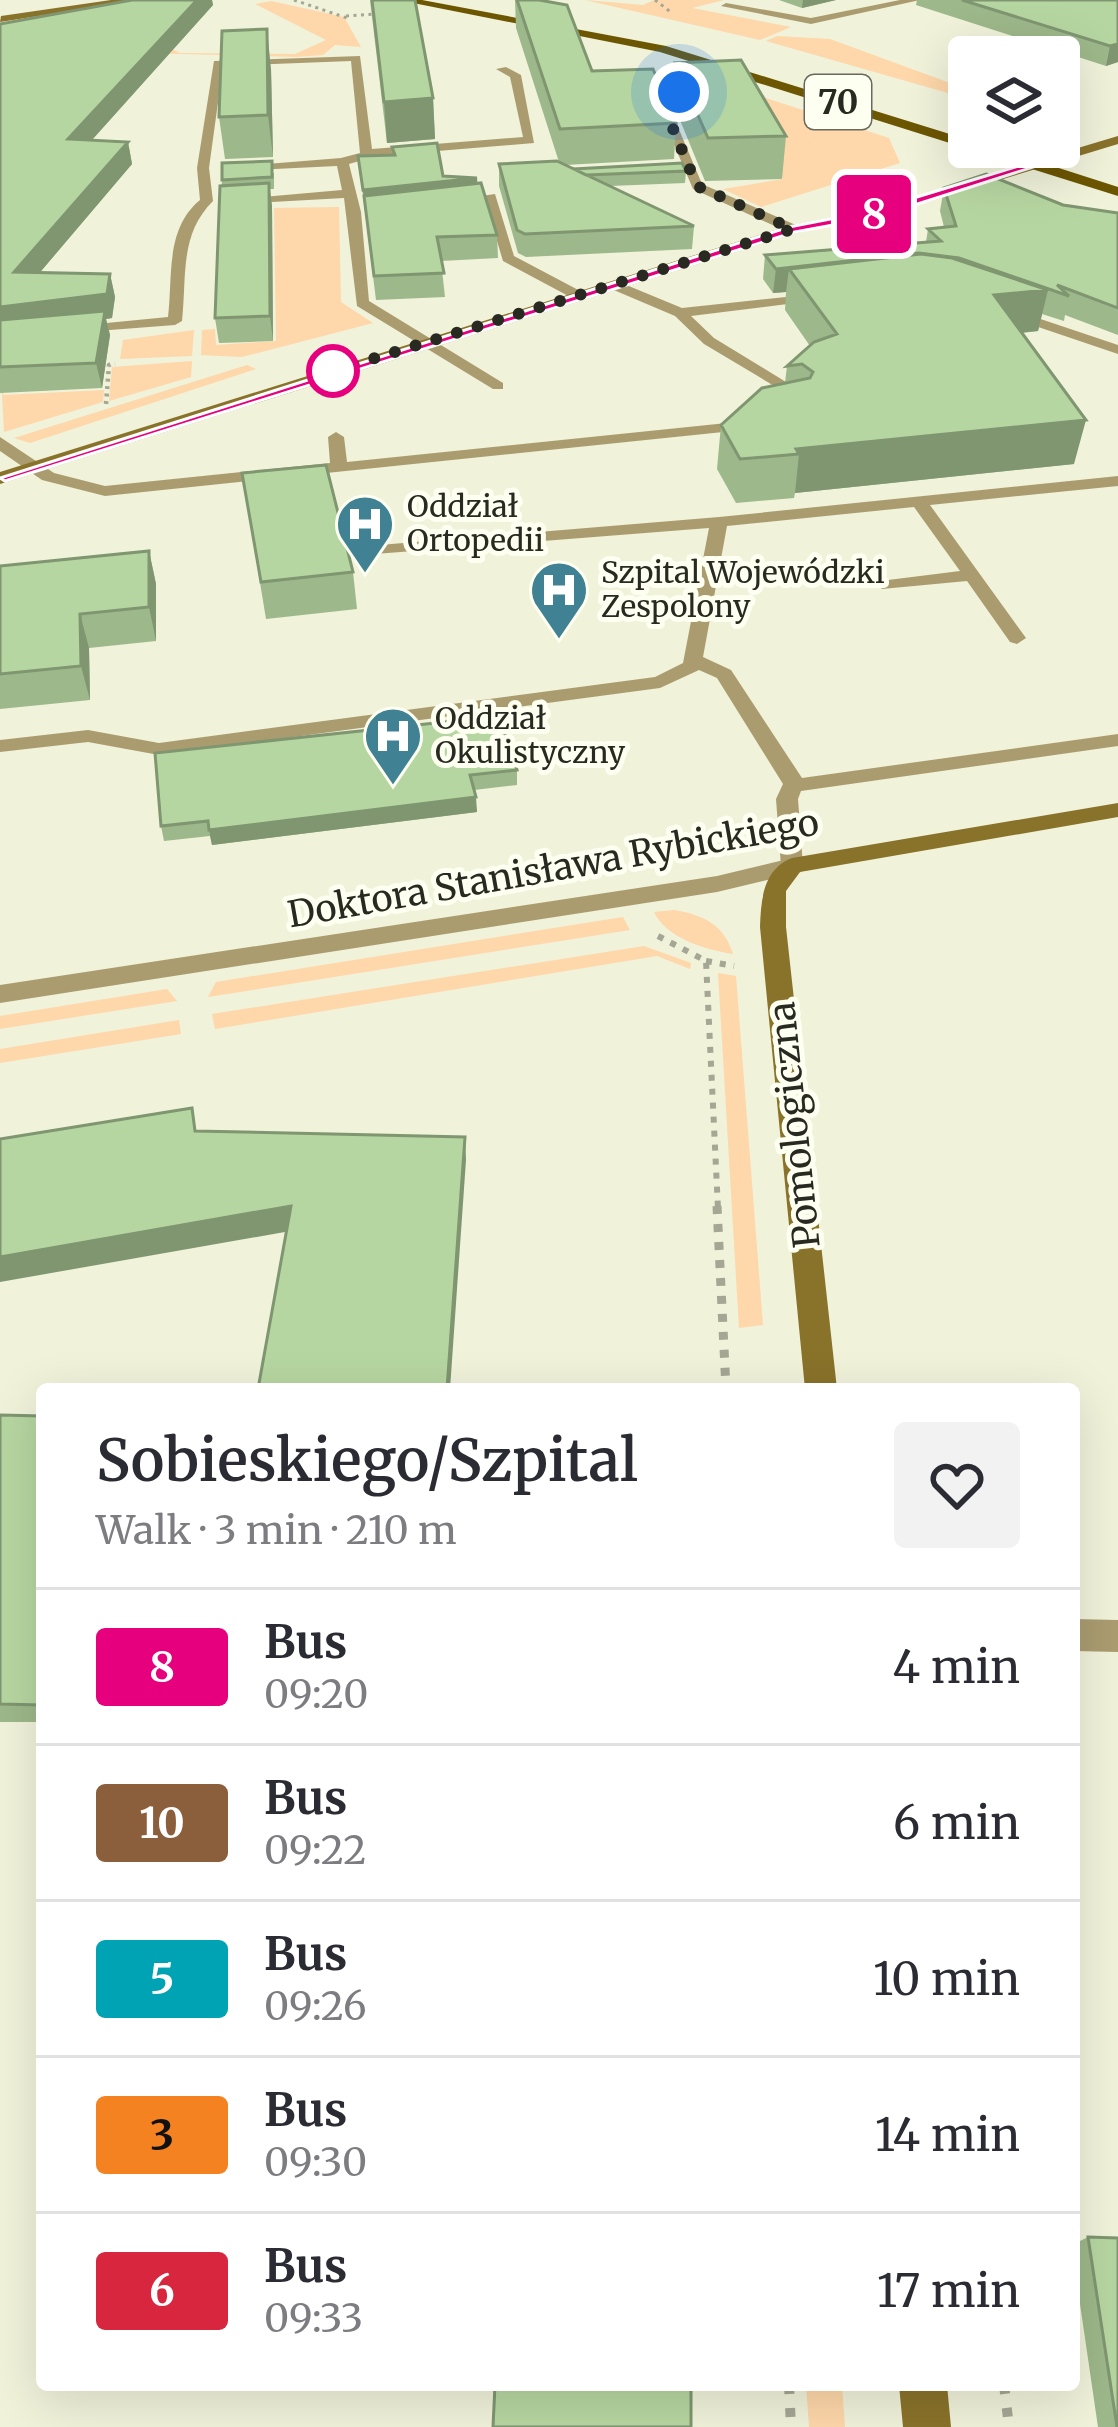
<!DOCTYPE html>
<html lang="en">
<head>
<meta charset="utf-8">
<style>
	:root { --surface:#fff; --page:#f2f2f3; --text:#2b2b33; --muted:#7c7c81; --line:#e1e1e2 }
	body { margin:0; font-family:Merriweather,serif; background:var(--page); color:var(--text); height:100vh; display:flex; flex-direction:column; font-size:45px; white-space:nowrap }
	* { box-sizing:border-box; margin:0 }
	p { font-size:39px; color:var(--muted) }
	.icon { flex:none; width:66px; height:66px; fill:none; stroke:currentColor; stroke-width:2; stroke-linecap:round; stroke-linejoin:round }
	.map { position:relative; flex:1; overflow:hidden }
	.drawer { position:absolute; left:36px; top:1383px; width:1044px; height:1008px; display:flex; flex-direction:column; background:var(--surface); border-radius:12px; box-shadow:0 12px 48px #0002 }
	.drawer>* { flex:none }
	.badge { padding:0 24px; border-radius:9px; font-size:42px; line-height:78px }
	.tools { position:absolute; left:948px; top:36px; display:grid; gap:24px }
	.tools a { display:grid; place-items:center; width:132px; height:132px; border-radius:12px; background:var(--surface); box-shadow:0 12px 48px #0002; font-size:60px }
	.you { position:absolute; width:60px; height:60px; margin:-30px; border:9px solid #fff; border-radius:50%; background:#1a73e8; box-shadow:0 0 0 18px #1a73e833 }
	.map>.badge { position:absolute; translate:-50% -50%; box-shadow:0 0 0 6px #fff }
	.round { display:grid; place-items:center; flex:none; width:126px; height:126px; border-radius:12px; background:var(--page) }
	.headline { display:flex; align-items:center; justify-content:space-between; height:204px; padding:0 60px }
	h1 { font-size:57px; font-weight:600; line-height:90px }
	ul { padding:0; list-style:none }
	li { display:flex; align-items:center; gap:36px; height:156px; padding:0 60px; border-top:3px solid var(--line) }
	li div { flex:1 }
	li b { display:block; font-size:45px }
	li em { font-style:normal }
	li .badge { min-width:132px; font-weight:700; text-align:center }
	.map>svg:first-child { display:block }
</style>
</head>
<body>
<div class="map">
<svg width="1118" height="2427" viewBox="0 0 1118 2427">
	<rect width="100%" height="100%" fill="#f0f2da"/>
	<!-- green -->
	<path fill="#fed7aa" d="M585,0L643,5L654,0H724L692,8L791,27L760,40Z
		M271,1L344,17L361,47L335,45L323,55L297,57L74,51L155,41L180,53L295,54L326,40L255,4Z
		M777,36L830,39L969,90V99L766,41Z
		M666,72L717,82L889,138L900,163L761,207L723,189L783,179L739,101Z
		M339,207L341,302L373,323L242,357L201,355L202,330L215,329L216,345L276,341L274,208Z
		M194,330L192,356L120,359L123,340Z
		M12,352L3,395L104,390L103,402L4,432L0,357Z
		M192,361L191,377L109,401L112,367Z
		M247,365L256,369L30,443L14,438Z
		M674,910C703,915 724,924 733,954C706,950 666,938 654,912Z
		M623,917L630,930L208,997L216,982Z
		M644,946L691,963L690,969L657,956L215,1029L212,1014Z
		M718,973L736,976L763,1325L739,1328Z
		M167,989L177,1001L0,1029V1016Z
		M179,1020L181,1034L0,1063V1049Z
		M806,2385H842L845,2427H809Z"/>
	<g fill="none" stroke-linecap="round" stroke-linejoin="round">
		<!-- path-far4 -->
		<path stroke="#a5a694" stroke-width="3" stroke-dasharray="3 4.5" stroke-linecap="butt" d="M294,0L347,18
			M655,0L672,13
			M346,16L374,14
			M1059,105L1072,119"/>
		<!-- path-far3 -->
		<path stroke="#a5a694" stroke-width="4.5" stroke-dasharray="3 4.5" stroke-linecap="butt" d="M106,404L109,365L115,364"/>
		<!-- path-far2 -->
		<path stroke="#a5a694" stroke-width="6" stroke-dasharray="6 8" stroke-linecap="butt" d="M658,936L706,961L718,1209
			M706,961L734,966"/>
		<!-- path-far1 -->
		<path stroke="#a5a694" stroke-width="9" stroke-dasharray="8 10" stroke-linecap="butt" d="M717,1206L726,1389"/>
		<!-- path -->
		<path stroke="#a5a694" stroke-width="10" stroke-dasharray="9 14" stroke-linecap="butt" d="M789,2385L791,2427
			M1004,2385L1009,2427"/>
		<!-- lane -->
		<path fill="#ab9c70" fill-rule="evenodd" d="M900,0H920L811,24L721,6L726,3L811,18Z
			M360,56L372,149L523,137L510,77L496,69L506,67L521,75L534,143L377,156L349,164L361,212L369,301L503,383V389H493L357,306L344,198L235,204L229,200L342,190L337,166L236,171L230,167L341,158L360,153L351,61L223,66L209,168L213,201C179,235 187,276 182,321L175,325L71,333L69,330L76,326L168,317C173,276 165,229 200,200L197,168L214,61Z
			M671,90L709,92L667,101L702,184L798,226V232H788L693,189L655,100Z
			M495,194L514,256L584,293V299H574L503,261L485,201L453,205L447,201Z
			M609,282H619L682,308L824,293V299L819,300L691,316L714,338L799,390L786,393L704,344L675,316L609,288Z
			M1008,308L1118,345V354L1003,315V309Z
			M756,420L764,425L762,428L105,496L42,480L0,451V437L54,473L105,486L330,463L328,437L336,432L344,437L347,462Z
			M1118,476V486L930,505L1026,638L1017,644L1010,642L967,581L882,589L879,585L888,580L960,571L914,507L727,526L703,657L731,670L802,778L1118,734V746L801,791L798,799L803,866L792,873L781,866L776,799L783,784L717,678L699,670L660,688L159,755L88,742L0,752V740L88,730L159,743L655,677L683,663L709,528L349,556L346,552L355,547L719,517Z
			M1074,1619L1118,1620V1652L1074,1651Z"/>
		<!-- street -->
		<path fill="#ab9c70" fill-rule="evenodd" d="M792,858L801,860V872L717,892L0,1003V985L717,876Z"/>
		<!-- secondary -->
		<path fill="#89722a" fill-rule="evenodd" d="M111,0H141L0,22L1,16Z
			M1118,136V144L878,217L796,233L0,484V472L788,226L871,210Z
			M1118,803V817L800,872L786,891V927L837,1389H805L760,927C761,900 763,869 792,858Z
			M899,2385H947L951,2427H903Z"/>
		<!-- primary -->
		<path fill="#6c5601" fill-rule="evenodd" d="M398,0H422L666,46L969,140V147H993L1118,187V196L660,52Z"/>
	</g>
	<!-- wall -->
	<path fill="#9db88a" d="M132,0H212L213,5L92,140L128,142L132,164L40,272L110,274L115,297L112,318L106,319L110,335L102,388L0,393V24Z
		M370,0H415L433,98L435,139L387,143Z
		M515,0H539L592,71L676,123L674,159L565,165L574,169L686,171L685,183L610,186L694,226L692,249L526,257L518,253L499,186V164L559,162L516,28Z
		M779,0H836L802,8Z
		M917,0H1118V62L1106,66L916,5Z
		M675,63L786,136L782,179L705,181L673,103Z
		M271,69L273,157L225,159L219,117Z
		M392,147L443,176L478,183L497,235L498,258L441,261L445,297L376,300L358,156L393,155Z
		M274,173V189H269L272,206L273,341L219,343L215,318L222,180Z
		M944,188L1118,213V335L1065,315L1064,321L1042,314L1038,331L1022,333L1074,464L795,493L794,498L736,503L717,469L721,425L785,383L787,366L810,346L785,310L786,292L773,293L763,279L765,255L926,242L928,229L944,227L940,211Z
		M242,473L353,572L357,609L266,619Z
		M149,551L156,584V641L89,648L90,700L0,709V566Z
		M155,753L517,770V785L474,790L477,812L212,845L210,836L164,841L161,826Z
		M0,1415L42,1416V1722H0Z
		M1088,2237L1118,2427H1098L1074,2263V2244Z"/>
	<!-- shaded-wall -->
	<path fill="#7f9671" d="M197,0H212L213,5L73,161L68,139Z
		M803,0H836L802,8Z
		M267,29L271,69L273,157L268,115Z
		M1118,44V62L1106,66L1110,46Z
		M433,98L435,139L387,143L384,102Z
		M128,142L132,164L20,296L14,272Z
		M477,178L478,190L364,202L363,190Z
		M269,183L272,206L273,341L270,316Z
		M919,253L789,269L786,292L773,293L776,269Z
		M110,274L115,297L112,318L106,319L110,335L102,388L96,363L0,332V307Z
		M1048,290L1038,331L986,336L994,295Z
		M1086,420L1074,464L795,493L799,454L796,449Z
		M149,551L156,584V641L149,607Z
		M80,614L89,648L90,700L81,666Z
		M476,797L477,812L212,845L209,830Z
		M465,1137L466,1160L450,1389H447Z
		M291,1206L296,1230L0,1282V1257Z"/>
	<!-- building -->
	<path fill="#b6d6a1" stroke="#7f9671" stroke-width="3" d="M132,0H197L68,139L128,142L14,272L110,274L107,294L0,307V24Z
		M372,0H415L433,98L384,102Z
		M517,0H539L567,5L592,71L653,69L676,123L560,129Z
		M962,0H1118V44L1110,46Z
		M267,29L268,115L219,117L222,31Z
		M741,60L786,136L708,138L675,63Z
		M437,143L443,176L477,178L363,190L358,156L395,155L392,147Z
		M272,161V177L222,180V163Z
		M557,161L694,226L525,234L517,230L499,164Z
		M682,163L686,171L586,175L574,169Z
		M986,174L1063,205L1118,213V308L1057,285L1069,296L959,258L919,253L776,269L765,255L941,241L928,229L956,226L944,188Z
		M269,183L270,316L215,318L220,186Z
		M481,183L497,235L437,237L444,273L374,276L364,196Z
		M921,254L952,258L1048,290L994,295L1086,420L796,449L799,454L740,459L721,425L762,388L810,378L813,372L802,364L787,366L814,342L837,334L789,269Z
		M105,311L96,363L0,367V320Z
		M326,465L353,572L261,582L242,473Z
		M149,551V607L80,614L81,666L0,674V566Z
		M500,716L517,770L470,775L476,797L209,830L208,821L161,826L155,753Z
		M192,1108L195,1131L465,1137L447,1389H258L291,1206L0,1257V1139Z
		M0,1415L42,1416V1705L0,1704Z
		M1088,2237L1118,2238V2427H1117Z
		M495,2385H691V2427H493Z"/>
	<!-- line -->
	<path fill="#e6007e" stroke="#fff" stroke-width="3" d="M1044,144L1074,154L877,217L795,232L5,481L0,478L789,227L871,211L1058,154L1041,149Z"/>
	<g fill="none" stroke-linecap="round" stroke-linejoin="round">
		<!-- walk -->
		<path stroke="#282920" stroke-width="12" stroke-dasharray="0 21.6" d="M333,371L793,229L697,186L661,100L679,92"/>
	</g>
	<!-- icons -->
	<defs>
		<symbol id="hospital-pin" viewBox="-11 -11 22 30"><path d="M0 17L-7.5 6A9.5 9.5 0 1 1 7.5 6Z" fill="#408293" stroke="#fdfff0"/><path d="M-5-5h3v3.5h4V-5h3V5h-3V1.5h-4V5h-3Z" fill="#fff"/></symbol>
	</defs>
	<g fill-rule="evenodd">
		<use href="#hospital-pin" x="332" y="491" width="66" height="90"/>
		<use href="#hospital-pin" x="526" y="557" width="66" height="90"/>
		<use href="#hospital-pin" x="360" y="703" width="66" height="90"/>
	</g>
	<!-- markers -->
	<circle fill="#fff" stroke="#e6007e" stroke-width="6" cx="333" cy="371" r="24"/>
	<g text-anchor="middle" stroke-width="10" stroke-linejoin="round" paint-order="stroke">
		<!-- far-poi labels -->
		<g font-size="30" fill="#282920" stroke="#fdfff0" text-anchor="start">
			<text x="407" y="517">Oddział<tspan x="407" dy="34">Ortopedii</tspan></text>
			<text x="601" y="583">Szpital Wojewódzki<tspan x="601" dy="34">Zespolony</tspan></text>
			<text x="435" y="729">Oddział<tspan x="435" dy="34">Okulistyczny</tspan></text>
		</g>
		<!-- shield labels -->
		<rect fill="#fdfff0" stroke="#68695e" stroke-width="3" x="805" y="75" width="66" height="54" rx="9"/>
		<g font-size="33" font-weight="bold" fill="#282920">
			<text x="838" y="114">70</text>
		</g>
		<!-- street labels -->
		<g font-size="36" fill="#282920" stroke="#fdfff0">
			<text transform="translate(553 868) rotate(-10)" y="13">Doktora Stanisława Rybickiego</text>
			<text transform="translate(794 1125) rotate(-96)" y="13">Pomologiczna</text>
		</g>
	</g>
</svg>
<div class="tools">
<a><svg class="icon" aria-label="layers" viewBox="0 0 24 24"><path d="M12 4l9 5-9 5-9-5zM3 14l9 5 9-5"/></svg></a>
</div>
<div class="you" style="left:679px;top:92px"></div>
<b class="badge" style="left:874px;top:214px;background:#e6007e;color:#fff">8</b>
<section class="drawer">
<div class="headline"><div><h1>Sobieskiego/Szpital</h1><p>Walk · 3 min · 210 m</p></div><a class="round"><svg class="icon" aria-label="heart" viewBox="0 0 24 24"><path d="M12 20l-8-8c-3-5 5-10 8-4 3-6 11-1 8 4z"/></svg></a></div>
<ul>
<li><span class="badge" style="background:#e6007e;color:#fff">8</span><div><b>Bus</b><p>09:20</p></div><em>4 min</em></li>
<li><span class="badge" style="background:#8b5e3c;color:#fff">10</span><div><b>Bus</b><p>09:22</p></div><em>6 min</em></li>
<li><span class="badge" style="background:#00a3b4;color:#fff">5</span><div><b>Bus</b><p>09:26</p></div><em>10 min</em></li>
<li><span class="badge" style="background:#f58220;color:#111">3</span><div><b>Bus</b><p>09:30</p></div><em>14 min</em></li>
<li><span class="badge" style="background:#d7263d;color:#fff">6</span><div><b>Bus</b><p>09:33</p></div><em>17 min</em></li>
</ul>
</section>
</div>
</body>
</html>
